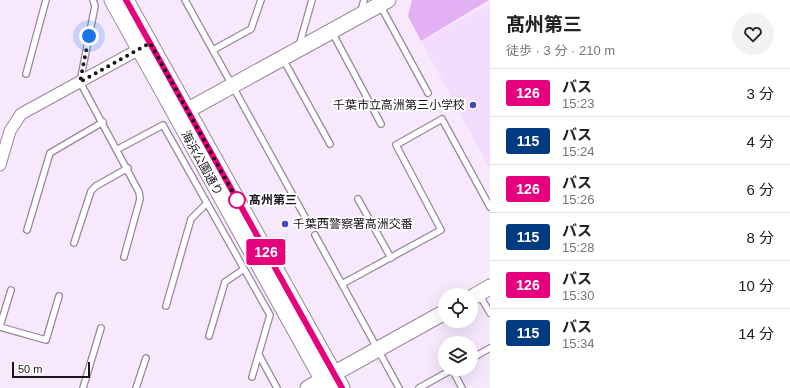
<!DOCTYPE html>
<html lang="ja">
<head>
<meta charset="utf-8">
<style>
	:root { --surface:#fff; --page:#f2f2f2; --text:#222; --muted:#767676; --line:#e0e0e0 }
	body { margin:0; font-family:Arial,"Noto Sans JP",sans-serif; background:var(--page); color:var(--text); height:100vh; display:flex; flex-direction:column; font-size:15px; white-space:nowrap }
	* { box-sizing:border-box; margin:0 }
	p { font-size:13px; color:var(--muted) }
	.icon { flex:none; width:22px; height:22px; fill:none; stroke:currentColor; stroke-width:2; stroke-linecap:round; stroke-linejoin:round }
	.map { position:relative; flex:1; overflow:hidden }
	.sheet { display:flex; flex-direction:column; background:var(--surface); width:300px }
	.sheet>* { flex:none }
	.badge { padding:0 8px; border-radius:3px; font-size:14px; line-height:26px }
	.buttons { position:absolute; left:438px; top:288px; display:grid; gap:8px }
	.buttons a { display:grid; place-items:center; width:40px; height:40px; border-radius:50%; background:var(--surface); box-shadow:0 4px 16px #0002; font-size:20px }
	.scale { position:absolute; left:12px; bottom:10px; width:78px; box-sizing:border-box; padding-left:4px; border:2px solid #1b141d; border-top:0; font-size:11px; line-height:14px; white-space:nowrap; color:#1b141d; -webkit-text-stroke:3px #fff; paint-order:stroke }
	.you { position:absolute; width:20px; height:20px; margin:-10px; border:3px solid #fff; border-radius:50%; background:#1a73e8; box-shadow:0 0 0 6px #1a73e833 }
	.map>.badge { position:absolute; translate:-50% -50%; box-shadow:0 0 0 2px #fff }
	.round { display:grid; place-items:center; flex:none; width:42px; height:42px; border-radius:21px; background:var(--page) }
	.headline { display:flex; align-items:center; justify-content:space-between; height:68px; padding:0 16px }
	h1 { font-size:19px; font-weight:700; line-height:30px }
	ul { padding:0; list-style:none }
	li { display:flex; align-items:center; gap:12px; height:48px; padding:0 16px; border-top:1px solid var(--line) }
	li div { flex:1 }
	li b { display:block; font-size:15px }
	li em { font-style:normal }
	li .badge { min-width:44px; font-weight:700; text-align:center }
	main { display:flex; flex:1; min-height:0 }
	.map>svg:first-child { display:block }
</style>
</head>
<body>
<main>
<div class="map">
<svg width="490" height="388" viewBox="0 0 490 388">
	<rect width="100%" height="100%" fill="#f7e8fc"/>
	<!-- built -->
	<path fill="#f4dcfc" d="M490,4V169L421,41Z"/>
	<!-- green -->
	<path fill="#e2b0f3" d="M412,0H489L421,41L408,16Z"/>
	<g fill="none" stroke-linecap="round" stroke-linejoin="round">
		<defs>
			<path id="lane" d="M93,0L95,6L80,82L139,192L140,199L124,257
				M185,0L305,217
				M380,5L428,93
				M361,11L364,0
				M332,32L381,124
				M299,46L312,0
				M213,50L251,29L261,0
				M283,59L330,144
				M26,74L46,0
				M118,149L163,125L270,315L252,377
				M358,199L391,258
				M27,230L50,153L103,122
				M315,235L399,388
				M74,243L91,191L96,186L128,168
				M342,284L441,230L396,145L442,119L490,207
				M479,294L490,313
				M166,306L191,219L207,203
				M0,326L11,290
				M0,327L46,340L59,296
				M209,336L225,282L244,269
				M259,355L277,388
				M471,359L490,348
				M452,369L462,388
				M83,388L101,328
				M136,388L146,358
				M419,388L453,369"/>
			<path id="street" d="M0,165L10,131L21,114L145,46"/>
			<path id="secondary" d="M112,0L327,388
				M126,0L342,388
				M179,115L388,0
				M471,298L490,287
				M308,388L445,312"/>
		</defs>
		<!-- lane casing -->
		<use href="#lane" stroke="#97869d" stroke-width="8"/>
		<!-- street casing -->
		<use href="#street" stroke="#97869d" stroke-width="13"/>
		<!-- secondary casing -->
		<use href="#secondary" stroke="#97869d" stroke-width="17"/>
		<!-- lane -->
		<use href="#lane" stroke="#fff" stroke-width="5.5"/>
		<!-- street -->
		<use href="#street" stroke="#fff" stroke-width="11"/>
		<!-- secondary -->
		<use href="#secondary" stroke="#fff" stroke-width="15"/>
	</g>
	<g fill="none" stroke-linecap="round" stroke-linejoin="round">
		<defs>
			<path id="line" d="M126,0L342,388"/>
		</defs>
		<!-- line casing -->
		<use href="#line" stroke="#fff" stroke-width="9"/>
		<!-- line -->
		<use href="#line" stroke="#e6007e" stroke-width="6"/>
		<!-- walk -->
		<path stroke="#1b141d" stroke-width="4" stroke-dasharray="0 7.2" d="M89,36L80,82L150,43L241,207L237,200"/>
	</g>
	<!-- markers -->
	<g fill="#404abf" stroke="#fff" stroke-width="1.5">
		<circle cx="473" cy="105" r="4"/>
		<circle cx="285" cy="224" r="4"/>
	</g>
	<circle fill="#fff" stroke="#e6007e" stroke-width="2" cx="237" cy="200" r="8"/>
	<g text-anchor="middle" stroke-width="4" stroke-linejoin="round" paint-order="stroke">
		<!-- poi labels -->
		<g font-size="12" fill="#1b141d" stroke="#fff" text-anchor="end">
			<text x="465" y="109">千葉市立高洲第三小学校</text>
			<text x="293" y="228" text-anchor="start">千葉西警察署高洲交番</text>
		</g>
		<!-- street labels -->
		<g font-size="12" fill="#1b141d" stroke="#fff">
			<text transform="translate(202 163) rotate(61)" y="4">海浜公園通り</text>
		</g>
		<!-- stop labels -->
		<g font-size="12" font-weight="bold" fill="#1b141d" stroke="#fff" text-anchor="start">
			<text x="249" y="204">髙州第三</text>
		</g>
	</g>
</svg>
<div class="buttons">
<a><svg class="icon" aria-label="locate" viewBox="0 0 24 24"><circle cx="12" cy="12" r="6"/><path d="M12 2v4M12 18v4M2 12h4M18 12h4"/></svg></a>
<a><svg class="icon" aria-label="layers" viewBox="0 0 24 24"><path d="M12 4l9 5-9 5-9-5zM3 14l9 5 9-5"/></svg></a>
</div>
<div class="scale">50 m</div>
<div class="you" style="left:89px;top:36px"></div>
<b class="badge" style="left:266px;top:252px;background:#e6007e;color:#fff">126</b>
</div>
<section class="sheet">
<div class="headline"><div><h1>髙州第三</h1><p>徒歩 · 3 分 · 210 m</p></div><a class="round"><svg class="icon" aria-label="heart" viewBox="0 0 24 24"><path d="M12 20l-8-8c-3-5 5-10 8-4 3-6 11-1 8 4z"/></svg></a></div>
<ul>
<li><span class="badge" style="background:#e6007e;color:#fff">126</span><div><b>バス</b><p>15:23</p></div><em>3 分</em></li>
<li><span class="badge" style="background:#003b80;color:#fff">115</span><div><b>バス</b><p>15:24</p></div><em>4 分</em></li>
<li><span class="badge" style="background:#e6007e;color:#fff">126</span><div><b>バス</b><p>15:26</p></div><em>6 分</em></li>
<li><span class="badge" style="background:#003b80;color:#fff">115</span><div><b>バス</b><p>15:28</p></div><em>8 分</em></li>
<li><span class="badge" style="background:#e6007e;color:#fff">126</span><div><b>バス</b><p>15:30</p></div><em>10 分</em></li>
<li><span class="badge" style="background:#003b80;color:#fff">115</span><div><b>バス</b><p>15:34</p></div><em>14 分</em></li>
</ul>
</section>
</main>
</body>
</html>
